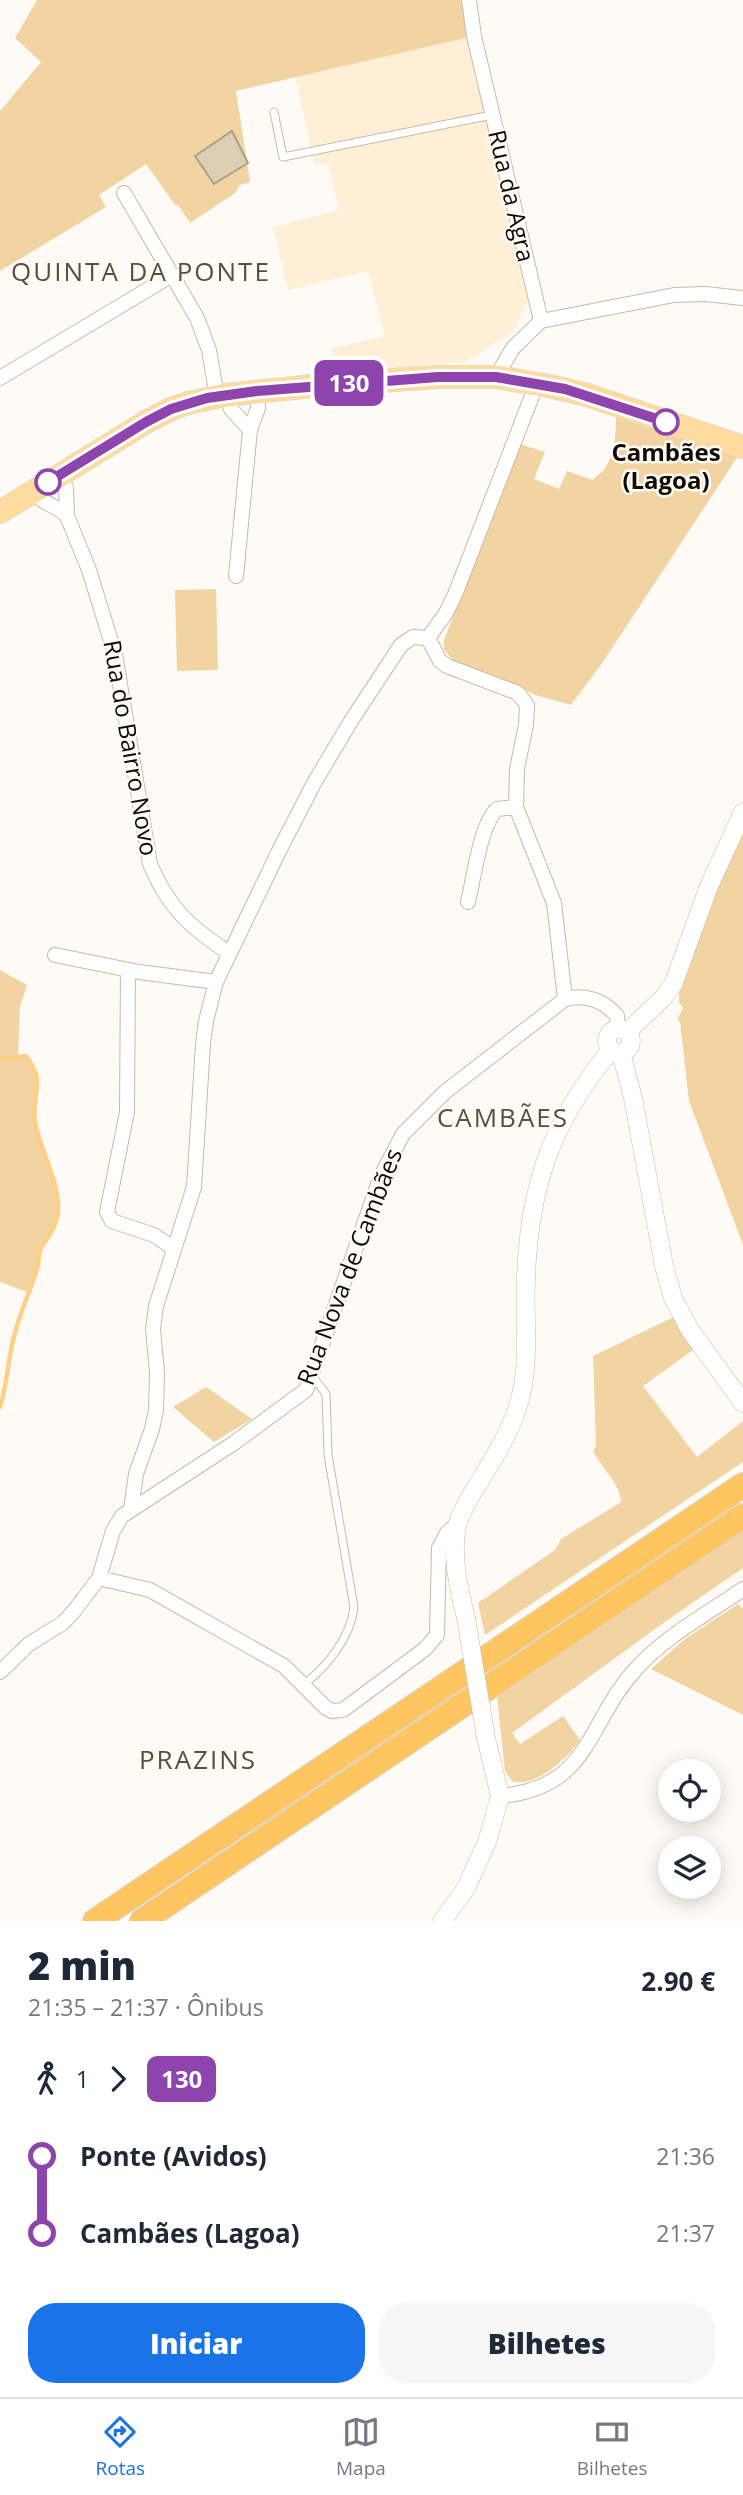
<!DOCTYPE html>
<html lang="pt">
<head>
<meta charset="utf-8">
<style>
	:root { --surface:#fff; --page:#f6f6f7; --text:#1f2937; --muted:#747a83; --line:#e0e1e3; --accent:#1a73e8 }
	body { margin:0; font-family:"Open Sans",sans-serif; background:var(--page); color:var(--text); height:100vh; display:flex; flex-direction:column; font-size:26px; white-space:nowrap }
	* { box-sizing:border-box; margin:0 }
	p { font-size:23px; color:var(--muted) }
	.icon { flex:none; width:38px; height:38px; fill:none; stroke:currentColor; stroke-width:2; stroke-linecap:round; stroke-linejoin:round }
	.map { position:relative; height:1921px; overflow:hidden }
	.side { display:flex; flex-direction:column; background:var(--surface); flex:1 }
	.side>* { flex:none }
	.badge { padding:0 14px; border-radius:10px; font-size:24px; line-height:46px }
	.buttons { position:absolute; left:658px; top:1759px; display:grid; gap:14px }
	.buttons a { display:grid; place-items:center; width:63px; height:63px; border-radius:50%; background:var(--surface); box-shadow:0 4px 18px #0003; font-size:35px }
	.map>.badge { position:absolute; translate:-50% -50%; box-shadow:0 0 0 4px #fff }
	.legs { display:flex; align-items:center; gap:10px; height:77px; padding:0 28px; font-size:23px }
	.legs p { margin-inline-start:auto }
	.summary { display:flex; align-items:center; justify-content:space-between; height:119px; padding:0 28px }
	h1 { font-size:38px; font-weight:800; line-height:52px }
	.cta { display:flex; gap:14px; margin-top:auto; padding:14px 28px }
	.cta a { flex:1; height:80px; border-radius:28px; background:var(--accent); color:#fff; font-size:28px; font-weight:800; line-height:80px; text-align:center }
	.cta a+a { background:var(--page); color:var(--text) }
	ul { padding:0 28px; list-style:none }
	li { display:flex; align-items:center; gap:24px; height:77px; font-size:26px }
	li i { display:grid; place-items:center; width:10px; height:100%; margin:0 9px; background:currentColor }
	li i::after { content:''; width:18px; height:18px; margin:-9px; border:5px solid; border-radius:50%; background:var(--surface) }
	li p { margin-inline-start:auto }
	li:first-child i { background:linear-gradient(#0000 50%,currentColor 0) }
	li:last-child i { background:linear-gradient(currentColor 50%,#0000 0) }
	.dock { display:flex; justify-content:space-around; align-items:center; height:98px; border-top:2px solid var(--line); background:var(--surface); font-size:19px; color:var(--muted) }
	.dock a { display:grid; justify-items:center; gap:4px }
	.dock .active { color:var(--accent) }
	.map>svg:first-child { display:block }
</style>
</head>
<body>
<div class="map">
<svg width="743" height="1921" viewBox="0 0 743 1921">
	<rect width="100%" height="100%" fill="#fefbf6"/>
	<!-- built -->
	<path fill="#ffefd6" d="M474,36L534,290L514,330L466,362L335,374L332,348L385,336L368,271L288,290L273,227L339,210L328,163L315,165L295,76Z"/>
	<!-- green -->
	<path fill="#f2d3a2" d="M37,0H469L474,36L236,91L250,182L240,185L235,193L190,223L178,205H175L146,164L99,195L106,207L0,271V111L41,62L15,38Z
		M616,416L738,456L603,662L571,705L535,695L522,688L456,663L444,650V640L520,444L545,452L534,479L559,489L567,471L593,480C597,473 601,475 605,468C615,454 616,433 616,416Z
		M216,589L218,670L177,671L175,590Z
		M743,828V1245L689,1101L680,1021L677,1020L683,1008L679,1002V993L709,907Z
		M0,970L27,985L20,1006L18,1057L26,1056L34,1068L38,1088L34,1109L35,1123L55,1188L58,1211L51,1236L40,1250L38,1267L27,1292L0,1282Z
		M674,1317L693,1350L643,1386L697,1457L743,1421V1462L485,1635L478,1603L555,1550L561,1539L621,1502C621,1485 601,1467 593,1451L596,1445L593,1356Z
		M206,1387L252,1419L214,1442L173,1407Z
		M743,1530V1568L666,1621L512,1733L520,1744L563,1716L580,1740C568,1758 534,1789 512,1781L505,1771L497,1696Z
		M738,1604L743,1609V1715L651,1669L685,1639Z"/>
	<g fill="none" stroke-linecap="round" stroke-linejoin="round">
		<!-- stream -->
		<path stroke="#fdd086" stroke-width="4.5" d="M0,1059L26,1056C47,1084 31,1094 35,1122C40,1151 59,1179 58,1210C57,1227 49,1235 41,1248C38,1254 39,1262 37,1269C31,1289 22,1308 16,1329C8,1354 8,1382 0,1407"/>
	</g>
	<!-- building -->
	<path fill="#dccdb5" stroke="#ad9e87" stroke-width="2" d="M232,131L248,163L214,184L195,156Z"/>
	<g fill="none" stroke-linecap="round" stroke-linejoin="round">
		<defs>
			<path id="service" d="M274,112L283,157L492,115
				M303,1685C327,1667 351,1637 354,1607L328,1455L326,1394L313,1377"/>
			<path id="minor" d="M469,0L474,36L541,321L513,348L496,377
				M124,193L197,318L209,350L217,397
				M541,321L674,295L705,294L743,298
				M0,378L172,275
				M226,395L231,409L250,430
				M60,475L66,488L67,516L89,570L115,654L150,864C169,909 190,927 229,953
				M34,491C42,505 56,504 67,516
				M236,576L250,430L258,408L257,391
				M428,638L440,661L447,666L518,693L527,705L526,725L517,769L516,807L554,903L565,999
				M428,638L446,613L456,592L537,383
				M468,902C474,878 480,825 497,809L516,807
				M55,955L139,972L216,982
				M128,970L127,1112L107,1212L112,1221L154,1235L173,1248
				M131,1509L136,1474L152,1429L156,1410L157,1373L153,1329L156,1306L194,1187L203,1044L206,1021L216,982L279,851L314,783L351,721L401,645L413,637L428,638
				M99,1578L150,1590L284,1666L326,1708L332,1711L343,1710L425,1649L437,1635L439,1548L447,1533L458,1523
				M0,1672L29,1644L63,1623L74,1611L99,1578L113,1531L122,1516L234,1443L306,1390L381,1176L403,1134L445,1092L565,999C585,994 604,1000 617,1016L618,1029
				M500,1796C591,1788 586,1724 635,1670C664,1637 707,1614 743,1589"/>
			<path id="tertiary" d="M607 1041a12 12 0 1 1 24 0a12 12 0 1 1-24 0Z
				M627,1032L662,999L673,985L709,886L743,812
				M621,1053L633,1098L664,1266L673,1298L690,1330L743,1403
				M466,1618C459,1590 450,1552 458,1523C462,1508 472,1494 480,1481C496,1454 514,1426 521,1395C530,1357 524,1317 526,1278C529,1186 552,1121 611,1050
				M442,1921L466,1888L487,1842L500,1796L486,1738"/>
			<path id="primary" d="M0,512L146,422L171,409L188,403L226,395L323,385L438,377H496L549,386L587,395L743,447"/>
			<path id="motorway" d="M95,1921L743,1485
				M142,1921L743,1516"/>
		</defs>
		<!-- service casing -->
		<use href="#service" stroke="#c9baa3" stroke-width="9"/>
		<!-- minor casing -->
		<use href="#minor" stroke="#c9baa3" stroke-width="16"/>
		<!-- tertiary casing -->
		<use href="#tertiary" stroke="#c9baa3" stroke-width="19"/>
		<!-- primary casing -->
		<use href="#primary" stroke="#d9d8d7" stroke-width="24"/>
		<!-- motorway casing -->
		<use href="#motorway" stroke="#d9d8d7" stroke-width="26"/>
		<!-- service -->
		<use href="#service" stroke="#fff" stroke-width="7"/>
		<!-- minor -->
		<use href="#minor" stroke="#fff" stroke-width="14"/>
		<!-- tertiary -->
		<use href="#tertiary" stroke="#fff" stroke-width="18"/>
		<!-- primary -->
		<use href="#primary" stroke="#fedca0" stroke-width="23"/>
		<!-- motorway -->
		<use href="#motorway" stroke="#fec560" stroke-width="24"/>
		<defs>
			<path id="tertiary-bridge" d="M466,1618L486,1738"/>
		</defs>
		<!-- tertiary-bridge casing -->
		<use href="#tertiary-bridge" stroke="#c9baa3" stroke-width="19" stroke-linecap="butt"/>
		<!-- tertiary-bridge -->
		<use href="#tertiary-bridge" stroke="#fff" stroke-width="18"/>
	</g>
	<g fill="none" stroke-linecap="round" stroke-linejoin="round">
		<defs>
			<path id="line-1" d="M48,482L146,422L171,409L207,398L257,391L438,377H496L565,389L666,422"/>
		</defs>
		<!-- line-1 casing -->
		<use href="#line-1" stroke="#fff" stroke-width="16"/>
		<!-- line-1 -->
		<use href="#line-1" stroke="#8e44ad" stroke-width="10"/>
	</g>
	<!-- markers -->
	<g fill="#fff" stroke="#8e44ad" stroke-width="3.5">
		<circle cx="666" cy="422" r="12"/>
		<circle cx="48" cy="482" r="12"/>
	</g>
	<g text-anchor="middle" stroke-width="5" stroke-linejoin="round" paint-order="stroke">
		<!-- street labels -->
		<g font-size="24" fill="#100b04" stroke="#fefbf6">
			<text transform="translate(511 196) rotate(77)" y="8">Rua da Agra</text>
			<text transform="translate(130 748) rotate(80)" y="8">Rua do Bairro Novo</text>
			<text transform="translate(350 1267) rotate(-69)" y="8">Rua Nova de Cambães</text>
		</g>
		<!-- stop labels -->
		<g font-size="24" font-weight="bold" fill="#100b04" stroke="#fefbf6">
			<text x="666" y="461">Cambães<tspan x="666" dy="28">(Lagoa)</tspan></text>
		</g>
		<!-- neighbourhood labels -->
		<g font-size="26" letter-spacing="2" fill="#5b4e3a" stroke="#fefbf6">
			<text x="141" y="281">QUINTA DA PONTE</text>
			<text x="503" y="1127">CAMBÃES</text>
			<text x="198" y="1769">PRAZINS</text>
		</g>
	</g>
</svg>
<div class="buttons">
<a><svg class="icon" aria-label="locate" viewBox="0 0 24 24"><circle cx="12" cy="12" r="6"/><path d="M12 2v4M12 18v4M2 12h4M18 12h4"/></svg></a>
<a><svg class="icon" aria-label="layers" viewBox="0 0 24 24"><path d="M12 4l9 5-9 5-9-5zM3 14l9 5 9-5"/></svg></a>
</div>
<b class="badge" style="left:349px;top:383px;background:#8e44ad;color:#fff">130</b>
</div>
<section class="side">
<div class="summary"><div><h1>2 min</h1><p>21:35 – 21:37 · Ônibus</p></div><b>2.90 €</b></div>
<div class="legs"><svg class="icon" aria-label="walk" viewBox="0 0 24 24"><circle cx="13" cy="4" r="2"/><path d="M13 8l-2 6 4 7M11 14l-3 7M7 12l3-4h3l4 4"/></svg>1<svg class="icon" aria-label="forward" viewBox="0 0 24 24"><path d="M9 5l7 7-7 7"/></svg><b class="badge" style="background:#8e44ad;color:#fff">130</b></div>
<ul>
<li><i style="color:#8e44ad"></i><b>Ponte (Avidos)</b><p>21:36</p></li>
<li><i style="color:#8e44ad"></i><b>Cambães (Lagoa)</b><p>21:37</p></li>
</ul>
<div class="cta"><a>Iniciar</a><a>Bilhetes</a></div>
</section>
<nav class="dock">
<a class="active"><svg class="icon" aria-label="directions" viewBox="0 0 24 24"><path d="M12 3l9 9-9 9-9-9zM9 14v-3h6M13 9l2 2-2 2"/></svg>Rotas</a>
<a><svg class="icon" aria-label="map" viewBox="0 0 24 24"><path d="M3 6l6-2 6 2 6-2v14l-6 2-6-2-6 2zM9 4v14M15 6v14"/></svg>Mapa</a>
<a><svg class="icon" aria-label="tickets" viewBox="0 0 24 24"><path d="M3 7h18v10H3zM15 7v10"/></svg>Bilhetes</a>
</nav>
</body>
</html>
